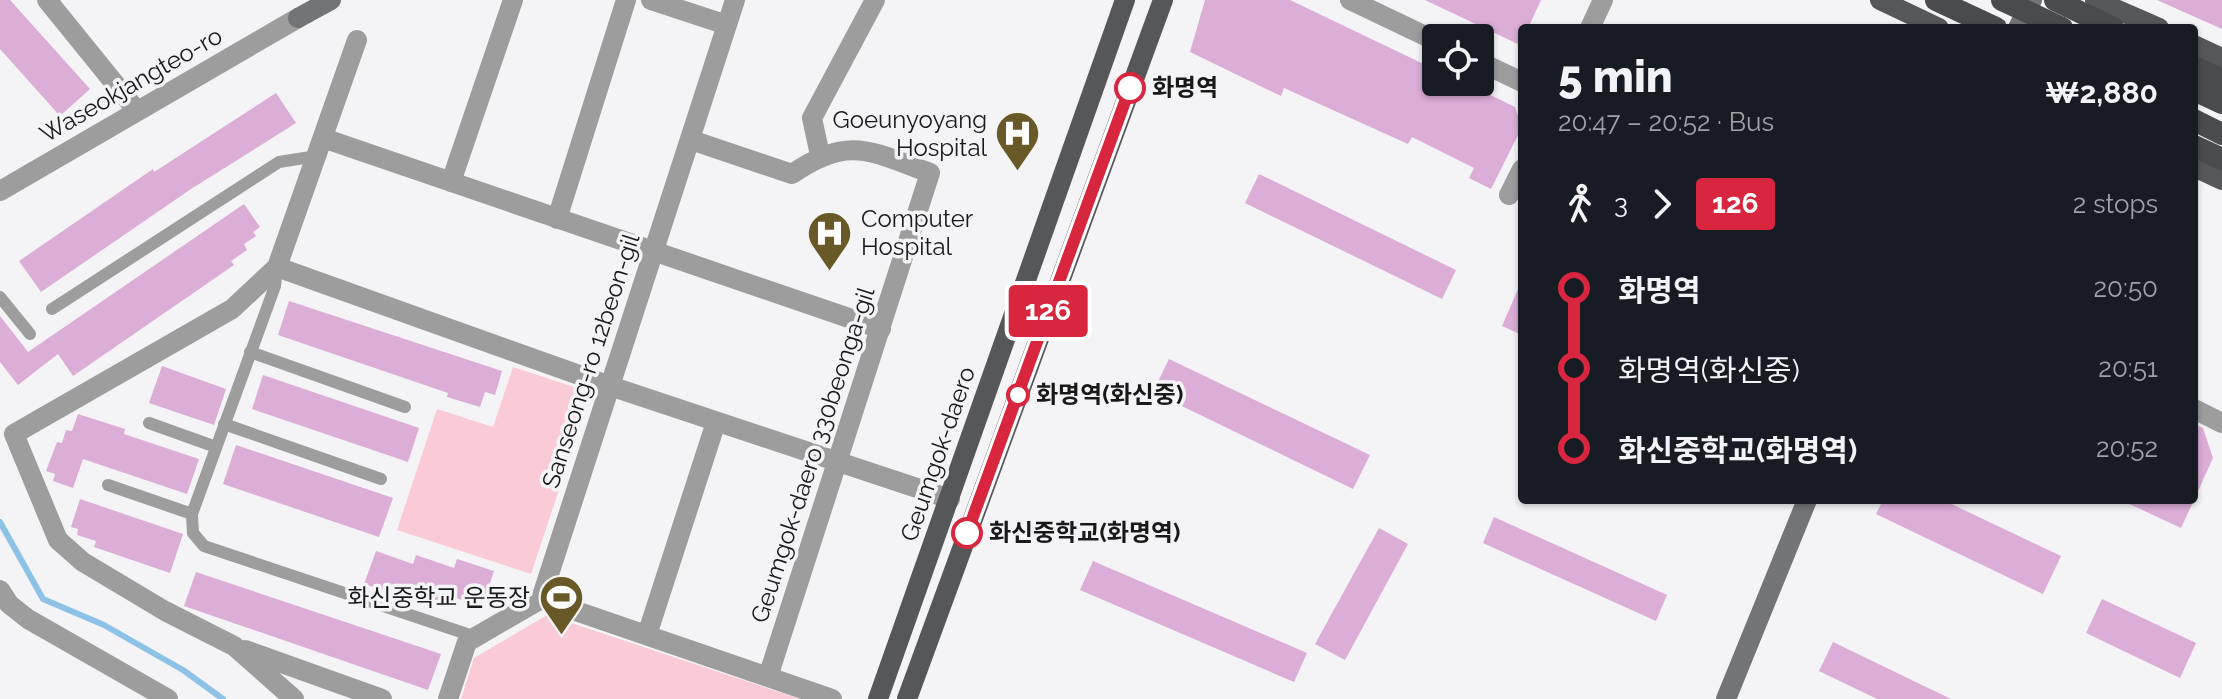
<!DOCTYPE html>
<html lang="en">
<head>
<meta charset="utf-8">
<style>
	:root { --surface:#171b24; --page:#20242c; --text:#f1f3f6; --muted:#9ea1a6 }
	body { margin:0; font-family:Raleway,"Noto Sans KR",sans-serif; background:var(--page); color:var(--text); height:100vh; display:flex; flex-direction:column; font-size:30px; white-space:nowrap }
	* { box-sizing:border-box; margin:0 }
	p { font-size:26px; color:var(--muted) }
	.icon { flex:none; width:44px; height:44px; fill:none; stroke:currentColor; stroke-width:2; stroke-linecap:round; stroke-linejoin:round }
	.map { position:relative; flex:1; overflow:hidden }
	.drawer { position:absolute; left:1518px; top:24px; width:680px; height:480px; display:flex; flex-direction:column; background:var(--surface); border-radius:8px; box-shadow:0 2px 6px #0004 }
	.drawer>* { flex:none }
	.badge { padding:0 16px; border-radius:6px; font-size:28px; line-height:52px }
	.controls { position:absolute; left:1422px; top:24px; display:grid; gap:16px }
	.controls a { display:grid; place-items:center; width:72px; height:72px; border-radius:8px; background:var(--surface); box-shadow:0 2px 6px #0004; font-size:40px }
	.map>.badge { position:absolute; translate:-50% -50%; box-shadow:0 0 0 4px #fff }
	.legs { display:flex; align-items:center; gap:12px; height:88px; padding:0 40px; font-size:26px }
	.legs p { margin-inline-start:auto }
	.summary { display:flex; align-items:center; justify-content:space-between; height:136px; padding:0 40px }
	h1 { font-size:44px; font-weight:800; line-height:60px }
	ul { padding:0 40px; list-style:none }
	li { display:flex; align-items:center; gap:28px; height:80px; font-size:30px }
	li i { display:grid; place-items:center; width:12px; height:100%; margin:0 10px; background:currentColor }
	li i::after { content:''; width:20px; height:20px; margin:-10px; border:6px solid; border-radius:50%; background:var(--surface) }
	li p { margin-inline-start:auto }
	li:first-child i { background:linear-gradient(#0000 50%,currentColor 0) }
	li:last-child i { background:linear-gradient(currentColor 50%,#0000 0) }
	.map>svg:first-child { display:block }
</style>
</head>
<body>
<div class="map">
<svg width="2222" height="699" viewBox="0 0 2222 699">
	<rect width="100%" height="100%" fill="#f4f3f6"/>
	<!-- green -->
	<path fill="#fbcad7" d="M513,367L577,388L582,420L531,574L397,530L437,409L493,427Z
		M547,615L800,699H461L474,658Z"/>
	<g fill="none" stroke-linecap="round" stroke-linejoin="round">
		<!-- stream -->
		<path stroke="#8cc2e6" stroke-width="6" d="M0,522L43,599L104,625L183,670L223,699"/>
	</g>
	<!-- building -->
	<path fill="#dbadd7" d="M0,0H10L90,89L60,116L0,49Z
		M1205,0H1290L1436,70V82H1464L1515,107L1522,127L1491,189L1469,178L1474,168L1412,137L1408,144L1284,88L1281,96L1190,52Z
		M1425,0H1541L1528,28H1522L1520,45Z
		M2157,0H2222V29Z
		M276,93L296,123L191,189L41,292L19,261L153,169L154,172Z
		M1259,174L1456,270L1442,299L1245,203Z
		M244,204L260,227L253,232L256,236L244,244L247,250L231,261L234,265L73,376L58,354L18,385L0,362V316L28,352Z
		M1522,280V335L1502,326Z
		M289,301L502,371L495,395L485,392L480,407L447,397L448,393L278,335Z
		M1169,359L1370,455L1353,489L1153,392Z
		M162,366L226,389L214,425L149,403Z
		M263,375L419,428L408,462L252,409Z
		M78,414L125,429L124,434L199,459L187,494L83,459L73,488L53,481L55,474L46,471L57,442L62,443L66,430L72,431Z
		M2194,424L2203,428L2213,458L2194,500Z
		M236,445L393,498L379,537L223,484Z
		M80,499L183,534L170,573L94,547L96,541L77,535L78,529L71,527Z
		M1883,500H1943L2061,556L2043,594L1876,514Z
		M2121,500H2194L2181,528Z
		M1494,517L1667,595L1656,621L1483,543Z
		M1379,528L1408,544L1345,660L1315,644Z
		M376,551L413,564L416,555L454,568L457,559L494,571L482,607L445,594L442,603L404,590L402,596L364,584Z
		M1093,561L1307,653L1294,682L1080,590Z
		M196,572L441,654L428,690L184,606Z
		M2102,599L2196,643L2180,678L2086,633Z
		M1833,642L1951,699H1877L1819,671Z"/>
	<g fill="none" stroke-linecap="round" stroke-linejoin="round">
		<!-- service -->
		<path stroke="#9d9d9e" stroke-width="12" d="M277,267L275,286L192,514L193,533L204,546L476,637
			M0,297L30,334
			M52,309L279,162L317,156
			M250,352L405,407
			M149,423L216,447
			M224,424L381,479
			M108,485L192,514"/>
		<!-- minor -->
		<path stroke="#9d9d9e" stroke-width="20" d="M47,0L137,111
			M651,0L727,25
			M1590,28L1603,0
			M323,138L881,329
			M691,140L792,174C849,135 870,151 930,173L768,677
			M820,155L812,118L875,0
			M451,182L513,0
			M1509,195L1522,169
			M557,219L626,0
			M277,267L610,386L950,499
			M0,590L9,604L28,619L168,699
			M541,599L832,699
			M647,635L716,422
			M245,650L382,699
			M294,699L234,646L165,611L83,562L58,540L14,434L232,309L277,267L357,40
			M448,699L467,642L541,599L735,0"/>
		<!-- tertiary -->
		<path stroke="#9d9d9e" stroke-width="20" d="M1350,0L1436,41
			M1480,62L1522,82
			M0,191L298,18
			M2194,409L2222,423"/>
		<!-- secondary -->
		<path stroke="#737476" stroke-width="20" d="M298,18L331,0
			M2018,28L2032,0
			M1726,699L1807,500"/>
		<!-- primary -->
		<path stroke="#565759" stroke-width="20" d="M1880,0L1939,28
			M2095,0L2159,28
			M2194,45L2222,58
			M2194,167L2222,180
			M878,699L1125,0
			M907,699L1163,0"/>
		<!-- trunk -->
		<path stroke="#4a4b4d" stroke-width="22" d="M1936,0L1996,28
			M2055,0L2113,28
			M2194,67L2222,80
			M2194,90L2222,103
			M2194,120L2222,134
			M2194,146L2222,159"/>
		<!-- trunk-bridge -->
		<path stroke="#4a4b4d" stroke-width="22" d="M2002,0L2062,28"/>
	</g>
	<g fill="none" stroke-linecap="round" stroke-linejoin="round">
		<defs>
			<path id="line-1" d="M967,533L1130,88"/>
		</defs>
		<!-- line-1 casing -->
		<use href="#line-1" stroke="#fff" stroke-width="18"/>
		<!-- line-1 -->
		<use href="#line-1" stroke="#d7263d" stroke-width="12"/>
	</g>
	<!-- icons -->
	<defs>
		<symbol id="hospital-pin" viewBox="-11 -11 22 30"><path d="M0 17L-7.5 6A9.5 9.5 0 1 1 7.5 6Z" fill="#695926" stroke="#f4f3f6"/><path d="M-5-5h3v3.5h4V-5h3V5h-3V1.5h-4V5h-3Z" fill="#fff"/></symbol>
		<symbol id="stadium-pin" viewBox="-11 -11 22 30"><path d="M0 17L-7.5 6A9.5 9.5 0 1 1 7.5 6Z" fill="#695926" stroke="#f4f3f6"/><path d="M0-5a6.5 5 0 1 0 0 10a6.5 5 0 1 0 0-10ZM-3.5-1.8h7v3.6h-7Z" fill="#fff"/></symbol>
	</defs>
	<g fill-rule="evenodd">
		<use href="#hospital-pin" x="992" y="108" width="51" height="69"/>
		<use href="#hospital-pin" x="804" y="208" width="51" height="69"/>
		<use href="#stadium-pin" x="536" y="572" width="51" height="69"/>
	</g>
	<!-- markers -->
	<g fill="#fff" stroke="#d7263d" stroke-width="4">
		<circle cx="1130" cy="88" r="14"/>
		<circle cx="1018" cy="395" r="10"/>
		<circle cx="967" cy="533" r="14"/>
	</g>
	<g text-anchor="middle" stroke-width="7" stroke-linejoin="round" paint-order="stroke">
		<!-- street labels -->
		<g font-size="24" fill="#19191a" stroke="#f4f3f6">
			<text transform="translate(131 85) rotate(-30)" y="8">Waseokjangteo-ro</text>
			<text transform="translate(591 361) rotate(-72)" y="8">Sanseong-ro 12beon-gil</text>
			<text transform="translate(938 454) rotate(-71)" y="8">Geumgok-daero</text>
			<text transform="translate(813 455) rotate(-72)" y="8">Geumgok-daero 330beonga-gil</text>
		</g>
		<!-- stop labels -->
		<g font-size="24" font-weight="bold" fill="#19191a" stroke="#f4f3f6" text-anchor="start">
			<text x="1152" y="96">화명역</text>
			<text x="1036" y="403">화명역(화신중)</text>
			<text x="989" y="541">화신중학교(화명역)</text>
		</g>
		<!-- poi labels -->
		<g font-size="24" fill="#19191a" stroke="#f4f3f6" text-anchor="end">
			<text x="987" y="128">Goeunyoyang<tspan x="987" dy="28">Hospital</tspan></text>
			<text x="861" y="227" text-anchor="start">Computer<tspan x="861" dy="28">Hospital</tspan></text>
			<text x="530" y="606">화신중학교 운동장</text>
		</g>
	</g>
</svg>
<div class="controls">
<a><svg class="icon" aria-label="locate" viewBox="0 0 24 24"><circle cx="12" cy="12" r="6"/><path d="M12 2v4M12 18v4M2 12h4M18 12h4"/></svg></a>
</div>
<b class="badge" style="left:1048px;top:311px;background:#d7263d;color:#fff">126</b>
<section class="drawer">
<div class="summary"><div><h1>5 min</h1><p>20:47 – 20:52 · Bus</p></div><b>₩2,880</b></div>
<div class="legs"><svg class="icon" aria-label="walk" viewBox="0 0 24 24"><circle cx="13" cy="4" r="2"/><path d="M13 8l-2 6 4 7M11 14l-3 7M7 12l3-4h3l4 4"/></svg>3<svg class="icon" aria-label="forward" viewBox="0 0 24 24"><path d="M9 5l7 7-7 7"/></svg><b class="badge" style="background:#d7263d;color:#fff">126</b><p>2 stops</p></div>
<ul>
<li><i style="color:#d7263d"></i><b>화명역</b><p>20:50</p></li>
<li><i style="color:#d7263d"></i><span>화명역(화신중)</span><p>20:51</p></li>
<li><i style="color:#d7263d"></i><b>화신중학교(화명역)</b><p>20:52</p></li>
</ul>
</section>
</div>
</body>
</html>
